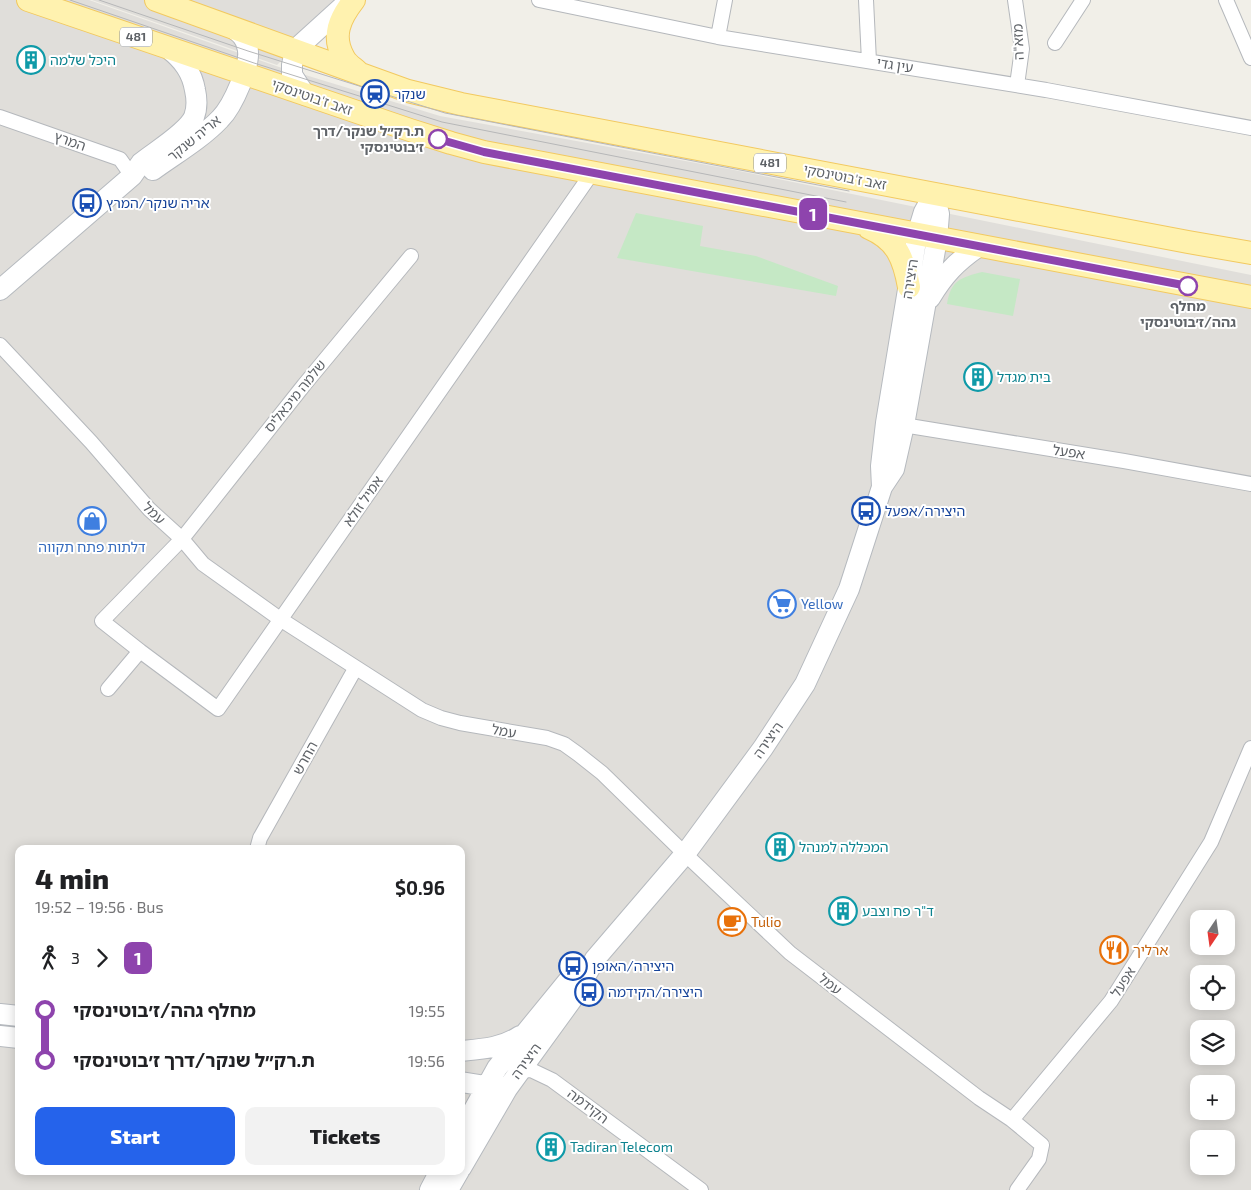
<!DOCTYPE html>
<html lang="en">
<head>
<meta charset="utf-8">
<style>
	:root { --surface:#fff; --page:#f2f2f2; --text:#202124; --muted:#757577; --accent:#2563eb }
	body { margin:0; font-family:"Exo 2","Noto Sans Hebrew",sans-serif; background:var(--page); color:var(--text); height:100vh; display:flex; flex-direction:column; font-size:19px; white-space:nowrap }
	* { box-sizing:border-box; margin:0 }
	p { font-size:16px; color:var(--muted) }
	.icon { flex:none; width:28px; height:28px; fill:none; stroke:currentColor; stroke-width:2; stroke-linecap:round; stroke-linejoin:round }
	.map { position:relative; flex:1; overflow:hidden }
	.details { position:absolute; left:15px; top:845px; width:450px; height:330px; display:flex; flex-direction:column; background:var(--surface); border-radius:10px; box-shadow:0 2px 12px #0003 }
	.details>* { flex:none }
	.badge { padding:0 10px; border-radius:8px; font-size:18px; line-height:32px }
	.needle { width:32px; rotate:193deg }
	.buttons { position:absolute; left:1190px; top:910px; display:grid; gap:10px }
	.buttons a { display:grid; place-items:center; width:45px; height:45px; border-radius:10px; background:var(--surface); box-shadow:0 2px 12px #0003; font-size:25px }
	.map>.badge { position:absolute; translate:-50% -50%; box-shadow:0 0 0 2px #fff }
	.legs { display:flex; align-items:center; gap:8px; height:55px; padding:0 20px; font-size:16px }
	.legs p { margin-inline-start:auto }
	.overview { display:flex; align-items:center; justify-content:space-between; height:85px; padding:0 20px }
	h1 { font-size:28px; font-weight:800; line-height:38px }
	.action { display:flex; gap:10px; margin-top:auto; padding:10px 20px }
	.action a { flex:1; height:58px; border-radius:10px; background:var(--accent); color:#fff; font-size:20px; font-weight:800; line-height:58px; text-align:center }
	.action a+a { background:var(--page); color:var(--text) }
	ul { padding:0 20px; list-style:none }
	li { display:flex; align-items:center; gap:18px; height:50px; font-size:19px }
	li i { display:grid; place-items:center; width:8px; height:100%; margin:0 6px; background:currentColor }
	li i::after { content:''; width:12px; height:12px; margin:-6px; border:4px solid; border-radius:50%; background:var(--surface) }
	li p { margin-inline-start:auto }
	li:first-child i { background:linear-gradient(#0000 50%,currentColor 0) }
	li:last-child i { background:linear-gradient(currentColor 50%,#0000 0) }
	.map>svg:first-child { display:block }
</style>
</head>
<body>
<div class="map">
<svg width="1251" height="1190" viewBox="0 0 1251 1190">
	<rect width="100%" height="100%" fill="#f1efe8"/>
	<!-- industrial -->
	<path fill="#e0deda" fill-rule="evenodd" d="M0,0H89L279,67L440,116L729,169L1251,275V1190H0ZM19,849H461V1171H19ZM1199,919H1226V946H1199ZM1199,974H1226V1001H1199ZM1199,1029H1226V1056H1199ZM1199,1084H1226V1111H1199ZM1199,1139H1226V1166H1199Z
		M92,0H342L277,65Z"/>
	<!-- green -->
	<path fill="#c5e8c5" d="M636,213L703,226L700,246L756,256L838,286L836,296L617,258Z
		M982,272L1020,279L1013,316L947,304C951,280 960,278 982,272Z"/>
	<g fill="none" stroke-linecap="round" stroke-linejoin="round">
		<defs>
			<path id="street" d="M539,0L718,37L1046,90L1251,128
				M866,0L869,61
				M1015,0L1022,49L1017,85
				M1226,0L1251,58
				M718,37L725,0
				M1055,43L1083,0
				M0,117L120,159L132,176
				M0,345L91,442L149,509L182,539L203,564L280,619L422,710L441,718L460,723L547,738L564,744L578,754L602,773L685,854L790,953L979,1098L1012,1120L1042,1145L1039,1159L1017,1190
				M897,424L1124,461L1251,484
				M140,651L102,621L182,539L304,385L411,256
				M108,689L140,651L218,709L592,173
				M257,849L260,838L355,669
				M519,1071L531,1070L552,1080L701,1190
				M1012,1120L1111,1001L1211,842L1251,748"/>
			<path id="secondary" d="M305,95L292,75V65L295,50L350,0
				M153,170C175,154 201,139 220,119C232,107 253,63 247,46C245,37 240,33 233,28
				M0,290L132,176C135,172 138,167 141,163C154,152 187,133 194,117C197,109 197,99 195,90C192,72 183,60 169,49
				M930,298C944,275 956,262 978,247
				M882,487L881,466L886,423L917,235L924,212L934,194
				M0,1014L19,1016
				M0,1036L19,1038
				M461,1051C483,1049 502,1048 520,1036
				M461,1082L498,1088
				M461,1133L497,1068L568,981L583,969
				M461,1168L507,1089L573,998L595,959L685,854L763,748L805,684L849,589L882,487L894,469L904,425L937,239L939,214L934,194
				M430,1190L440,1171
				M448,1190L459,1171"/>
			<path id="primary" d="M28,0L410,130L451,143L484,152L1251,297
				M156,0L408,91L461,104L1188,242L1251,253
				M354,0C340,18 331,36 344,58C347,64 354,68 358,72
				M869,228C897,240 904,259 909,287"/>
		</defs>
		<!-- street casing -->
		<use href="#street" stroke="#b5b8bc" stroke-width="16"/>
		<!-- secondary casing -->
		<use href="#secondary" stroke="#b6babf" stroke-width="22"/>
		<!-- primary casing -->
		<use href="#primary" stroke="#f2c960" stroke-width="24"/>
		<!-- street -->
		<use href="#street" stroke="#fff" stroke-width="14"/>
		<!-- secondary -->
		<use href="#secondary" stroke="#fff" stroke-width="20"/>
		<!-- primary -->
		<use href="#primary" stroke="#fff2af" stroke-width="22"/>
		<!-- tram -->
		<path stroke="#b6b7b8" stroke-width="1" d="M70,0L254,63L442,122L846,202
			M99,0L248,51L445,113L849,191"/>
	</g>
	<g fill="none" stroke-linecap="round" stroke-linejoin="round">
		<defs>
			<path id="line-1" d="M438,139L484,152L1188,286"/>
		</defs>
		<!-- line-1 casing -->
		<use href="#line-1" stroke="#fff" stroke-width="11"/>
		<!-- line-1 -->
		<use href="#line-1" stroke="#8e44ad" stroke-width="8"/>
	</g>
	<!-- icons -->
	<defs>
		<symbol id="building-ring" viewBox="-11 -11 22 22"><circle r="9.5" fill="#fff" stroke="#0f9aa8" stroke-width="1.5"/><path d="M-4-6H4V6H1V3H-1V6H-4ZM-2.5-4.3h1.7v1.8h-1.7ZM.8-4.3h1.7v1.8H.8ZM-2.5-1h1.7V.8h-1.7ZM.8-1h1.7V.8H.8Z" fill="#0f9aa8"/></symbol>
		<symbol id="station-ring" viewBox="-11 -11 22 22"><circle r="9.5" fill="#fff" stroke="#1a4fb4" stroke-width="1.5"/><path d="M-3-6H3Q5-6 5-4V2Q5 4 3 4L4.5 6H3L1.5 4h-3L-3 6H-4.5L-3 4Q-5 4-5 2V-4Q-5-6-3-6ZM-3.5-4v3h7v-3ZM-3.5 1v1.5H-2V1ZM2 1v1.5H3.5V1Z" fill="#1a4fb4"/></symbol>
		<symbol id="bus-ring" viewBox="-11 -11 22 22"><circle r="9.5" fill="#fff" stroke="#1a4fb4" stroke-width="1.5"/><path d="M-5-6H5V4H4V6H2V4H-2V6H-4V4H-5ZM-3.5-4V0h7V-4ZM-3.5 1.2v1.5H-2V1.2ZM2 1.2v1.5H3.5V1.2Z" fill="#1a4fb4"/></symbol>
		<symbol id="shop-ring" viewBox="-11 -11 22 22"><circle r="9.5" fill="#fff" stroke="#3f7fe0" stroke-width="1.5"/><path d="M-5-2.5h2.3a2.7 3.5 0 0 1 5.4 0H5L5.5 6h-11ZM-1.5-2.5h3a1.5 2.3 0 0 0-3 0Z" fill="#3f7fe0"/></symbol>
		<symbol id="supermarket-ring" viewBox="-11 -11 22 22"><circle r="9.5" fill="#fff" stroke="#3f7fe0" stroke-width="1.5"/><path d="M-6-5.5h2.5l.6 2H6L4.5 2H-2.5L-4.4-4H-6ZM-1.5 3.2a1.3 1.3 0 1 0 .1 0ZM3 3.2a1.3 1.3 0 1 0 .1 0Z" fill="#3f7fe0"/></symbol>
		<symbol id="cafe-ring" viewBox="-11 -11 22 22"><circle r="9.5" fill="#fff" stroke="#e8710a" stroke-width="1.5"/><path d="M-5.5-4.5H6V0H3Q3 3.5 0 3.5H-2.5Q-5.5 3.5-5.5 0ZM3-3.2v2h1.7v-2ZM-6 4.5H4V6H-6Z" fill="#e8710a"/></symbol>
		<symbol id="restaurant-ring" viewBox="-11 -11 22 22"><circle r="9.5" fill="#fff" stroke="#e8710a" stroke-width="1.5"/><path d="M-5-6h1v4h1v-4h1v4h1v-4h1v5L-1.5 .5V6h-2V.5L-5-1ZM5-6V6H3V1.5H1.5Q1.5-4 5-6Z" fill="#e8710a"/></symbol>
	</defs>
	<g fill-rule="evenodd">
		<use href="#building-ring" x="15" y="44" width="32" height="32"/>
		<use href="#station-ring" x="359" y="78" width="32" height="32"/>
		<use href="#bus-ring" x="71" y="187" width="32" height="32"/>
		<use href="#building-ring" x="962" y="361" width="32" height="32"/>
		<use href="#bus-ring" x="850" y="495" width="32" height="32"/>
		<use href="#shop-ring" x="76" y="505" width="32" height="32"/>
		<use href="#supermarket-ring" x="766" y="588" width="32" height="32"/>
		<use href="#building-ring" x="764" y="831" width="32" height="32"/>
		<use href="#building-ring" x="827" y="895" width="32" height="32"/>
		<use href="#cafe-ring" x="716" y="906" width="32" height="32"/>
		<use href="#restaurant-ring" x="1098" y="934" width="32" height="32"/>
		<use href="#bus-ring" x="557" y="950" width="32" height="32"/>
		<use href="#bus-ring" x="573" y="976" width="32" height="32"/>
		<use href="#building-ring" x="535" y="1131" width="32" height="32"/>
	</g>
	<!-- markers -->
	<g fill="#fff" stroke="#8e44ad" stroke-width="2.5">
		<circle cx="438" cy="139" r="9"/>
		<circle cx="1188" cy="286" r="9"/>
	</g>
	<g text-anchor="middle" stroke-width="4" stroke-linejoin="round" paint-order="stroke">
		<!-- shield labels -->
		<g fill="#fff" stroke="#8f9295" stroke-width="1">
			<rect x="120" y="27.5" width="32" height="19" rx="4"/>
			<rect x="754" y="153.5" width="32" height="19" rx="4"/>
		</g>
		<g font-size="12" font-weight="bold" fill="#5f6368">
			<text x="136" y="41">481</text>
			<text x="770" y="167">481</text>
		</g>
		<!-- street labels -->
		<g font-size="14" fill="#5f6368" stroke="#fff">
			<text transform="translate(1018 42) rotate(-92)" y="5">מזא"ה</text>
			<text transform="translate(895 65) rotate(9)" y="5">עין גדי</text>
			<text transform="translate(312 97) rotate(19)" y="5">זאב ז'בוטינסקי</text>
			<text transform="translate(194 138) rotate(-39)" y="5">אריה שנקר</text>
			<text transform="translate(70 141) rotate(19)" y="5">המרץ</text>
			<text transform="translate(845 177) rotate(11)" y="5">זאב ז'בוטינסקי</text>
			<text transform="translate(910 279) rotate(-81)" y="5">היצירה</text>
			<text transform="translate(295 396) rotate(-51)" y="5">שלמה מיכאליס</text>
			<text transform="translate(1069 452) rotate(9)" y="5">אפעל</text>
			<text transform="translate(363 501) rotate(-55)" y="5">אמיל זולא</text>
			<text transform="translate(154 513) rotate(44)" y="5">עמל</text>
			<text transform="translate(504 731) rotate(10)" y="5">עמל</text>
			<text transform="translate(768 740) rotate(-55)" y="5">היצירה</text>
			<text transform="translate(305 758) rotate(-61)" y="5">החרש</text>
			<text transform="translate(1123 982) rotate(-58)" y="5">אפעל</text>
			<text transform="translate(830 984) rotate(38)" y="5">עמל</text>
			<text transform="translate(526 1061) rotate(-54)" y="5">היצירה</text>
			<text transform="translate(588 1106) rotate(37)" y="5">הקידמה</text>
		</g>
		<!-- culture labels -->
		<g font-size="14" fill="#0d838f" stroke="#fff" text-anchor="start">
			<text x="50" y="65">היכל שלמה</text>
			<text x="997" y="382">בית מגדל</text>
			<text x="799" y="852">המכללה למנהל</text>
			<text x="862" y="916">ד"ר פח וצבע</text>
			<text x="570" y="1152">Tadiran Telecom</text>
		</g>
		<!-- transit labels -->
		<g font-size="14" fill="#164399" stroke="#fff" text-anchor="start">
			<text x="394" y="99">שנקר</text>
			<text x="106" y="208">אריה שנקר/המרץ</text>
			<text x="885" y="516">היצירה/אפעל</text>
			<text x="592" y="971">היצירה/האופן</text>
			<text x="608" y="997">היצירה/הקידמה</text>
		</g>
		<!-- stop labels -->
		<g font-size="14" font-weight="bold" fill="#5f6368" stroke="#fff" text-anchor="end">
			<text x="424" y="136">ת.רק״ל שנקר/דרך<tspan x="424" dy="16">ז׳בוטינסקי</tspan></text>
			<text x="1188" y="311" text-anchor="middle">מחלף<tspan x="1188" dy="16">גהה/ז׳בוטינסקי</tspan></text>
		</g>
		<!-- shop labels -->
		<g font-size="14" fill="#366cbe" stroke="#fff">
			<text x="92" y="552">דלתות פתח תקווה</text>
			<text x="801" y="609" text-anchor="start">Yellow</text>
		</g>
		<!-- food labels -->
		<g font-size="14" fill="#c56008" stroke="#fff" text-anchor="start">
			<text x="751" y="927">Tulio</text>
			<text x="1133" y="955">ארליך</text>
		</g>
	</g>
</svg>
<div class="buttons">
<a><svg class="needle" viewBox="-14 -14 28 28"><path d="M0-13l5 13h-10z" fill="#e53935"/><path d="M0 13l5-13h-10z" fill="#757577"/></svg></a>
<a><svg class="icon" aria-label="locate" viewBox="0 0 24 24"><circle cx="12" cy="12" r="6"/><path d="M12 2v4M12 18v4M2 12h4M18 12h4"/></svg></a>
<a><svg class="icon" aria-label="layers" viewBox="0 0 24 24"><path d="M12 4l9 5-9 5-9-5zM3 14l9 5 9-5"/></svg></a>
<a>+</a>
<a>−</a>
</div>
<b class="badge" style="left:813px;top:214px;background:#8e44ad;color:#fff">1</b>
<section class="details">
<div class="overview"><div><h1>4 min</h1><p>19:52 – 19:56 · Bus</p></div><b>$0.96</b></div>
<div class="legs"><svg class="icon" aria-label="walk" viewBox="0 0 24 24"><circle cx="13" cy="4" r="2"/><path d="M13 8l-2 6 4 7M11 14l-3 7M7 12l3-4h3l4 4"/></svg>3<svg class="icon" aria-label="forward" viewBox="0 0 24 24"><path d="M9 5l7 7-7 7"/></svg><b class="badge" style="background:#8e44ad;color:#fff">1</b></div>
<ul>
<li><i style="color:#8e44ad"></i><b>מחלף גהה/ז׳בוטינסקי</b><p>19:55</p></li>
<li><i style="color:#8e44ad"></i><b>ת.רק״ל שנקר/דרך ז׳בוטינסקי</b><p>19:56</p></li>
</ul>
<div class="action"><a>Start</a><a>Tickets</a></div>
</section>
</div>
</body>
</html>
